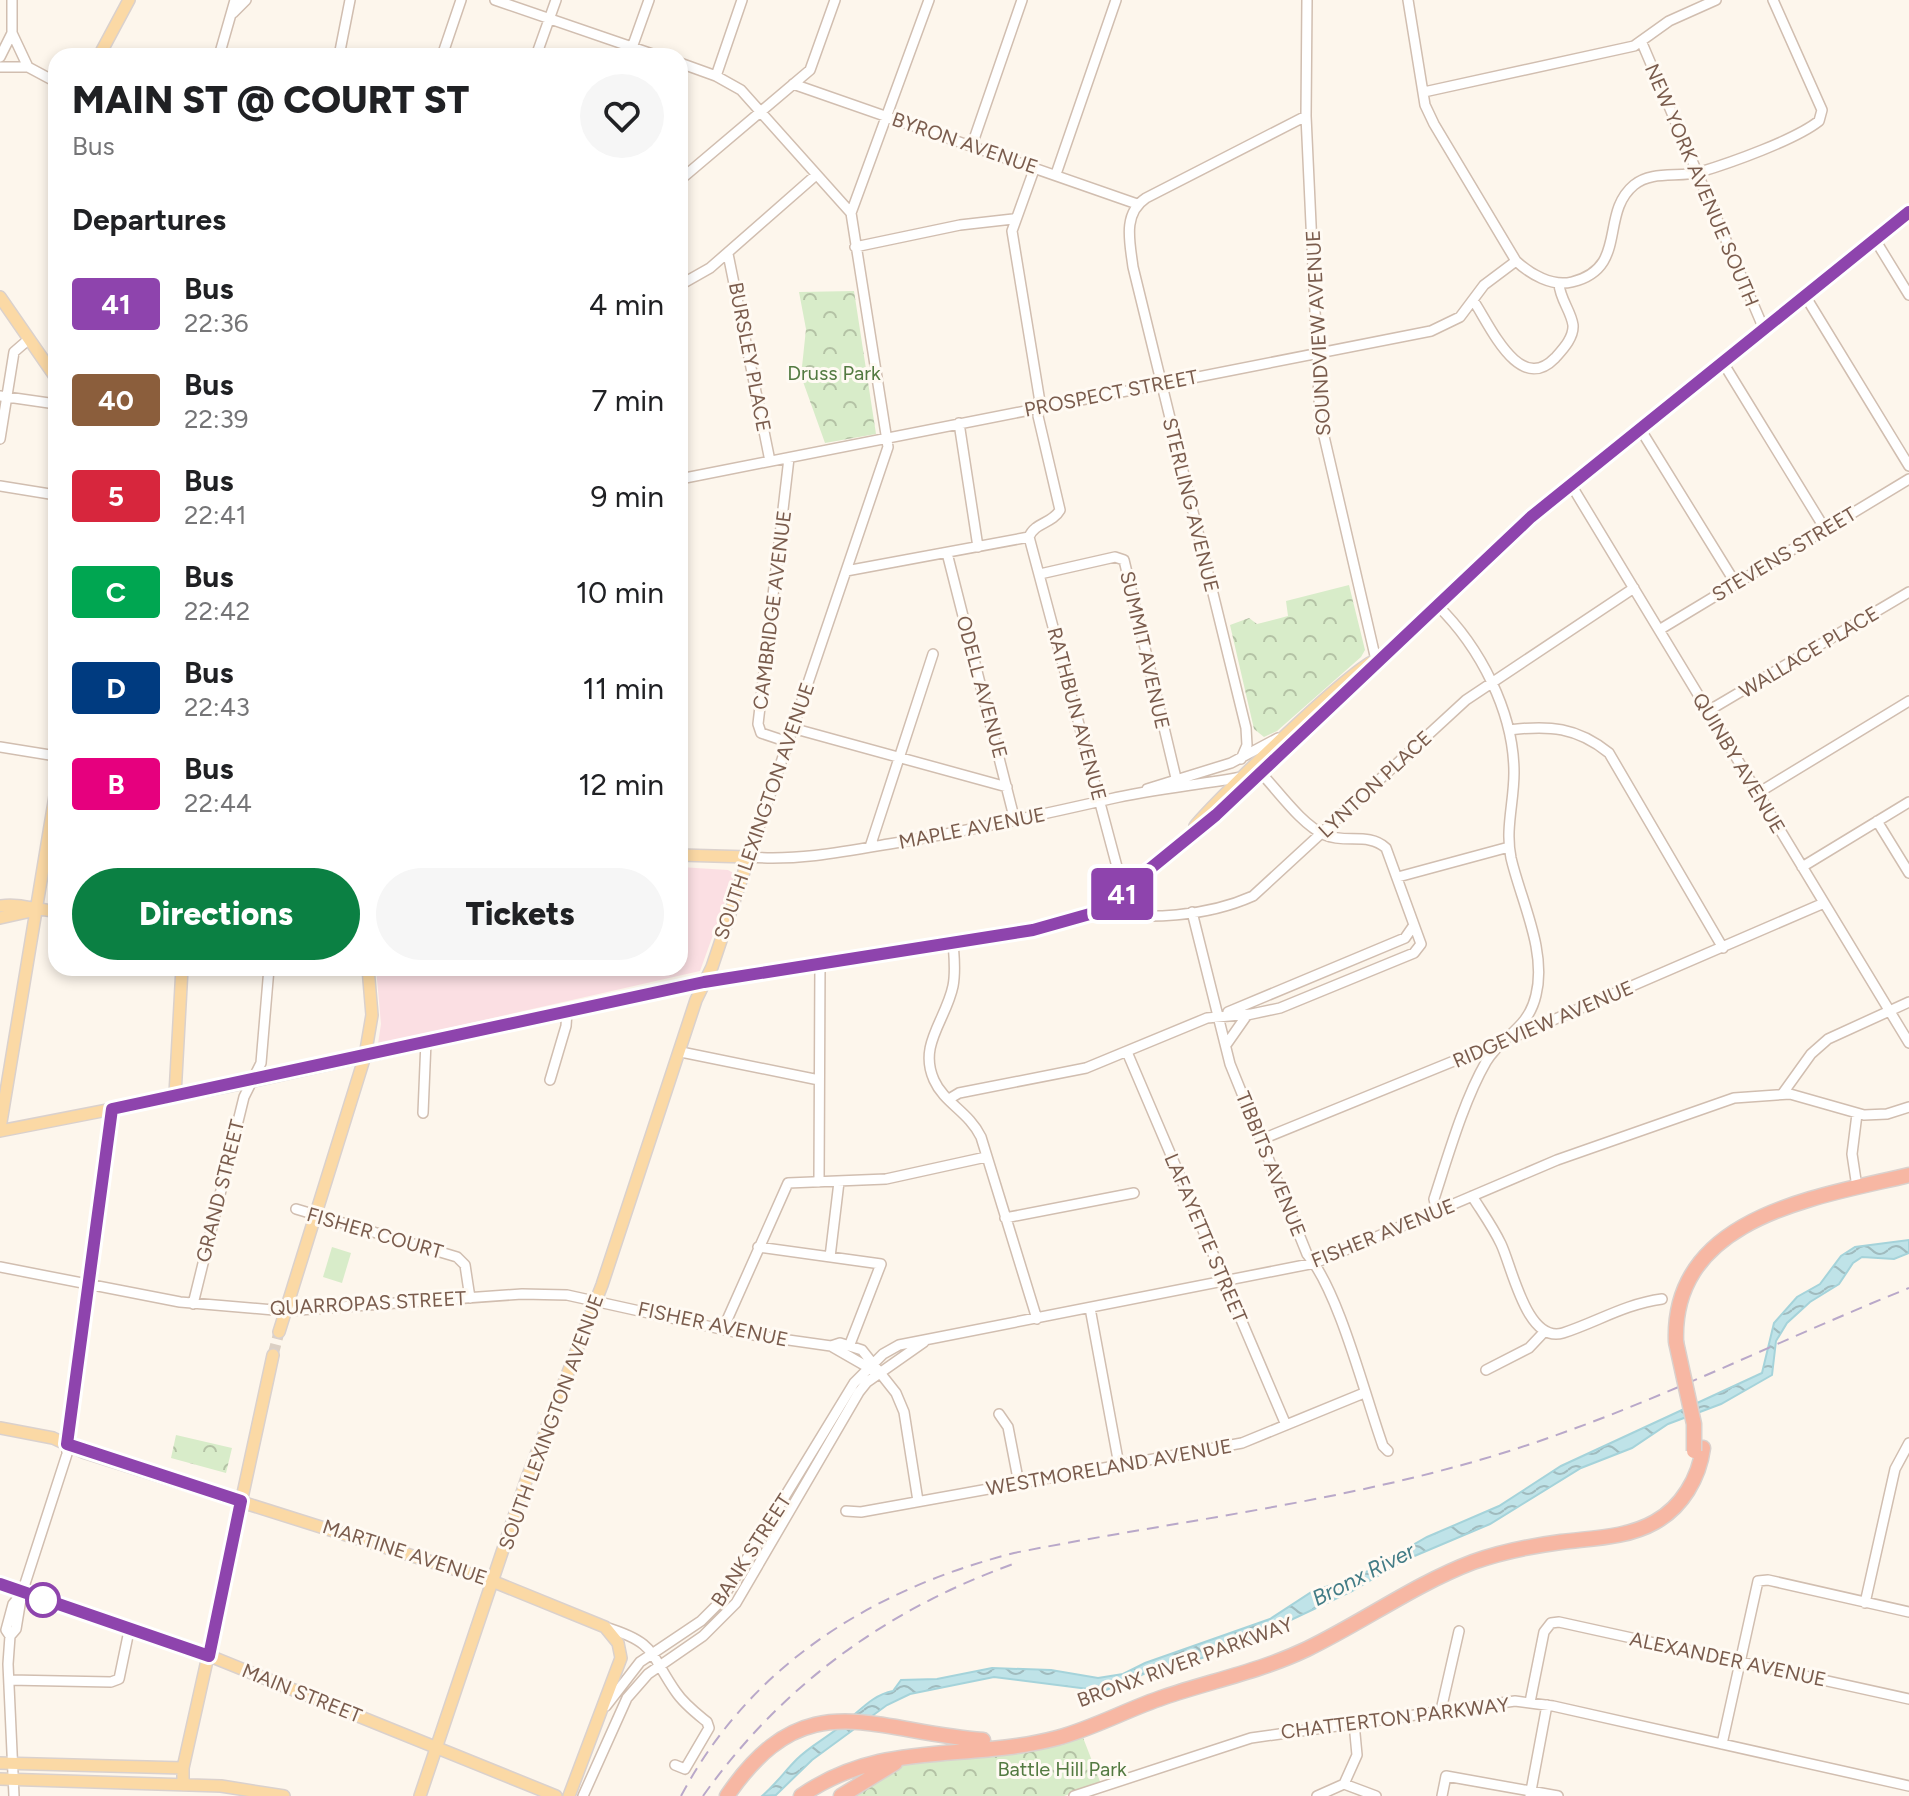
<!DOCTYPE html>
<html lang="en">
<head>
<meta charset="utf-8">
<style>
	:root { --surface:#fff; --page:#f6f6f6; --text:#202124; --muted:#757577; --accent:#0b8043 }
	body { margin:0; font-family:Figtree,sans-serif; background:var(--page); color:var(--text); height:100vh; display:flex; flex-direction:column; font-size:30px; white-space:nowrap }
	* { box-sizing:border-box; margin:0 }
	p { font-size:26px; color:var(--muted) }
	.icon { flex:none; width:44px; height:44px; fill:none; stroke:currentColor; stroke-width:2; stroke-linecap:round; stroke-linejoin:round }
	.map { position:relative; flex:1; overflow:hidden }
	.side { position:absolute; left:48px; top:48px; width:640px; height:928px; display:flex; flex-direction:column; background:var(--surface); border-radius:24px; box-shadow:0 4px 12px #0003 }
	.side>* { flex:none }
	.badge { padding:0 16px; border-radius:6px; font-size:28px; line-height:52px }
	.map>.badge { position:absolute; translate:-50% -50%; box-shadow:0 0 0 4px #fff }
	h2 { padding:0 24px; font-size:30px; line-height:72px }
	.round { display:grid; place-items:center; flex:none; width:84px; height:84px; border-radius:42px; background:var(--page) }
	.summary { display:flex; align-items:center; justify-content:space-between; height:136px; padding:0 24px }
	h1 { font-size:38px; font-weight:800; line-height:60px }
	.primary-button { display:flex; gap:16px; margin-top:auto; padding:16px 24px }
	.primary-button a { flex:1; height:92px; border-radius:48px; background:var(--accent); color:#fff; font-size:32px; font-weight:800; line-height:92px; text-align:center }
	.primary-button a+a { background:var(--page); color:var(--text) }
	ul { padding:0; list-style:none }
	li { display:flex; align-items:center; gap:24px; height:96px; padding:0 24px }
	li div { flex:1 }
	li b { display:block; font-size:30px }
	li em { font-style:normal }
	li .badge { min-width:88px; font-weight:700; text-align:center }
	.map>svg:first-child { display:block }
</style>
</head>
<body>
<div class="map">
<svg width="1909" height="1796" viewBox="0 0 1909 1796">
	<defs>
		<pattern id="park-crowns" width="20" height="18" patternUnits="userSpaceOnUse" patternTransform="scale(2)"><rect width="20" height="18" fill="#d8ecc9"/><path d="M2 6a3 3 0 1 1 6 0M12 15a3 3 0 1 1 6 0" fill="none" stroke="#b4c2a5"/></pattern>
		<pattern id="water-waves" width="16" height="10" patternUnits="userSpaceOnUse" patternTransform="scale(2)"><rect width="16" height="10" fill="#bfe3e8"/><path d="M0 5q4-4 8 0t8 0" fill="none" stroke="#a0bbbe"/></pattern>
	</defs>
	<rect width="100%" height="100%" fill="#fdf6ec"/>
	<!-- medical -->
	<path fill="#fbdfe3" d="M680,867L728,870L735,874L700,971L378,1044L381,1024L376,968H680Z"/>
	<!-- grass -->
	<path fill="#d8ecc9" d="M332,1247L351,1253L342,1283L323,1277Z"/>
	<!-- park -->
	<path fill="url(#park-crowns)" d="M854,291L876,434L825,443L801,376L806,329L799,292Z
		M1349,585L1365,650L1361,657L1277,731L1264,737L1254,729L1230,625L1249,618L1257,624L1288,616L1286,601Z
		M176,1435L232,1448L226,1473L171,1458Z
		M1082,1735L1101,1784L1064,1796H846L904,1762Z"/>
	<!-- water -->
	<path fill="url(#water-waves)" stroke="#a5d3da" stroke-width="2" d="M1909,1240V1253L1894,1259L1862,1257L1853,1263L1839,1284L1810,1302L1787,1323L1776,1341L1772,1375L1721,1404L1668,1424L1632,1448L1581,1468L1490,1524L1405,1560L1352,1591L1236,1646L1185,1664L1153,1670L1104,1691L994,1677L910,1694L887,1705L812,1760L776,1795L762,1796C775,1785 785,1771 797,1759C810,1746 828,1737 842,1725C860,1711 872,1695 893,1691L901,1680L937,1679L992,1668L1051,1670L1098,1678L1123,1674L1145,1663L1270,1619L1313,1591L1357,1577L1427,1537L1499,1506L1561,1466L1762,1373L1774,1323L1797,1297L1820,1284L1841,1256L1855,1247Z"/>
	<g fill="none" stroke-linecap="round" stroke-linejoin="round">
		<!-- major-tunnel -->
		<path stroke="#dcd0c4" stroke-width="11" stroke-dasharray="11 5.5" stroke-linecap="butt" d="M273,1355L279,1332
			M210,1647L234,1535"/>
		<defs>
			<path id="minor" d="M12,0V33L28,67
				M495,0L658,56
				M929,0L851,213L888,447L749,857C796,861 843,852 889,844C963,832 1036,816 1110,799C1153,789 1198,785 1242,777
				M1307,0L1306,116L1320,419L1376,660
				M1408,0L1425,105L1434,124L1516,261C1530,274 1552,287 1572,282C1629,268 1599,214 1634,185C1652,170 1679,178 1700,172C1730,163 1795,140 1819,121L1822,110L1773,0
				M233,13L246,0
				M1642,43L1763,327
				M219,56L235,0
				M339,56L350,0
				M442,56L461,0
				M536,56L556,0
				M629,56L649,0
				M0,57L12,33
				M680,63L716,76L741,90L851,213
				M0,67H28L56,82
				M716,76L742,0
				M793,84L1137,204
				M1424,92L1634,46L1669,21L1716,0
				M972,145L1022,0
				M1056,174L1116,0
				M680,180L810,70L835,0
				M1874,238L1909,295
				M855,247L960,225L1013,219
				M728,254L770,461
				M680,285L710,268L816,175
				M1804,294L1909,466
				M1473,300C1490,325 1519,395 1555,358C1562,350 1574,338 1573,325C1571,311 1560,299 1559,284
				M1722,361L1825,529
				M0,396L56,404
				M959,423L978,547
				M1639,427L1736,584
				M0,439L14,352L29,339
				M680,479L1431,331L1460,317L1484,285L1516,261
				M1570,483L1909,1043
				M0,486L56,495
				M1029,537C1035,522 1052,524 1060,510L1038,416L1040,402L1012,231L1035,167
				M1029,537L1124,893
				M947,553L1015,821
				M846,571L1029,537
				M1040,574L1115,557L1124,560L1176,778
				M1437,605C1480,647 1514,712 1514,773C1514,802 1505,829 1511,858C1521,901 1547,951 1536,995C1528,1030 1502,1035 1486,1062C1464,1100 1448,1156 1434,1199L1437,1212
				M1659,630L1909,479
				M1708,711L1909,592
				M792,728L1007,787
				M1509,730C1549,725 1577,727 1609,753L1723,948
				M788,742L761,733L758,724L789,458
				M0,747L56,756
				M1241,759L1247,745L1246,728L1133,267C1130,243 1122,214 1146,198L1306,116
				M1147,789L1231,763L1278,738
				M1758,793L1909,701
				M1877,821L1909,873
				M870,847L933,654
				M1802,867L1909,802
				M1398,877L1509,847
				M1097,912C1148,920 1206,917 1253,896L1466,700L1634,588
				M1192,912L1230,1064L1307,1254C1339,1291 1365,1396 1383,1446L1388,1451
				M953,942C954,956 956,971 953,986C946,1020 918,1045 934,1080C944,1103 969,1112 981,1137L1037,1319
				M1228,1012L1405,938L1414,925
				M1516,1036L1824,903
				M1226,1045L1247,1015L1280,1008L1414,953L1421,944L1386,848C1368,832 1346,844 1325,835C1301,824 1279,792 1261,773L1256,774
				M681,1052L819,1080
				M1127,1052L1286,1425
				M550,1080L566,1026L567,1011
				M1783,1093L1811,1054L1828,1039L1909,1002
				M949,1099L959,1093L1086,1068L1207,1018L1251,1014
				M423,1113L426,1041
				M1857,1114L1852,1154L1857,1187
				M1260,1140L1498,1043
				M819,1182L820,962
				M1472,1196C1482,1212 1493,1227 1501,1244C1512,1267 1527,1344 1563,1333C1597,1322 1625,1304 1662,1299
				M296,1209L457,1257L465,1265L470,1298
				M1005,1218L1134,1193
				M758,1247L881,1264L850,1344
				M830,1257L839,1182
				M0,1267L180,1302L285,1311L522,1294L567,1295L739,1333L831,1346L878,1373
				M193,1304L244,1097L261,1063L269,968
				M1090,1308L1119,1465
				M723,1329L788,1183L886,1179L986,1157
				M831,1346L840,1343L862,1350L896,1393L904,1412L918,1501
				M1486,1370L1529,1348L1545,1331
				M999,1414L1008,1427L1019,1484
				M846,1511L861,1512L1242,1443L1364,1393
				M1865,1603L1895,1469L1909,1443
				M605,1627C657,1643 649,1653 676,1692C684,1704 696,1713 707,1722L709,1728L685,1769L675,1765
				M10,1636L16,1629L22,1593L67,1454V1432L91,1285L112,1109
				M9,1680L111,1682L119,1679L130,1626
				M1530,1702L1544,1632L1551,1623L1559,1622L1909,1699
				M606,1706L640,1662L701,1621L721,1601L854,1383L883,1354L899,1345L1315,1263L1557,1160L1734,1098L1790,1094L1864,1115L1887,1114L1909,1107
				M1441,1710L1459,1631
				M1722,1744L1758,1581L1768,1580L1909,1612
				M1344,1784L1357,1755L1354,1723
				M1344,1784L1376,1796
				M14,1796L8,1664L10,1636L6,1630L13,1604L22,1593
				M583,1796L627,1698L648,1674L703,1636L736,1603L859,1392L867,1382L924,1342
				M1074,1796L1251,1738L1515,1701L1553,1706L1909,1786
				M1317,1796L1344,1784
				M1442,1796L1446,1776L1558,1796
				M1530,1796L1547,1705"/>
			<path id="major" d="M99,56L129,0
				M0,297L56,378
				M1195,826C1215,801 1354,666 1376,660
				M0,906C20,903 36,910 56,911
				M0,918L36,910
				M175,1095L182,968
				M0,1128L56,790
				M0,1131L230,1086L704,982L1033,930L1097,912L1216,815L1531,517L1909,212
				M279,1332L365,1056L372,1015L368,968
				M0,1428L53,1438L83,1452L492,1581L605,1627L618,1643L621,1658L569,1796
				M234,1535L273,1355
				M0,1584L190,1648L556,1796
				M0,1763L183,1768
				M0,1779L221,1786L284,1796
				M183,1785V1768L210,1647
				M420,1796L527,1478L602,1285L696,1000L712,967L749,857L680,855"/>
			<path id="highway" d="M1676,1342C1671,1216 1818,1197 1909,1175
				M727,1796C806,1680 872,1732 983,1740
				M801,1796C883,1739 966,1762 1057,1738C1094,1728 1128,1709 1164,1697C1211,1681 1261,1671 1307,1649C1363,1622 1415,1584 1473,1562C1501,1552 1531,1546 1561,1542C1592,1538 1627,1538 1655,1522C1682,1507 1699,1478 1703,1448
				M841,1796L895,1763"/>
		</defs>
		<!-- minor casing -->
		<use href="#minor" stroke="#d1beb0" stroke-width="12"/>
		<!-- major casing -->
		<use href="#major" stroke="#dad1cd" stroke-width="14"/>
		<!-- highway casing -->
		<use href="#highway" stroke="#dad1cd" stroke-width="17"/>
		<!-- minor -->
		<use href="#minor" stroke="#fff" stroke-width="9"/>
		<!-- major -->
		<use href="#major" stroke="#fbd9a5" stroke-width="11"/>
		<!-- highway -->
		<use href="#highway" stroke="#f7b7a3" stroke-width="14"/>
		<!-- rail -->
		<path stroke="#b9a8c9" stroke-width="2" stroke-dasharray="12 8" stroke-linecap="butt" d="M681,1796C751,1664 873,1589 1014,1553C1170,1522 1330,1504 1483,1459C1630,1416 1767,1345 1909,1288
			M703,1796C782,1685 886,1610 1013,1564"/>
		<defs>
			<path id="highway-bridge" d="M1676,1342L1694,1424V1451"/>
		</defs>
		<!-- highway-bridge casing -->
		<use href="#highway-bridge" stroke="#dad1cd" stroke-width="17" stroke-linecap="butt"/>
		<!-- highway-bridge -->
		<use href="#highway-bridge" stroke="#f7b7a3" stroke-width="14"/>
	</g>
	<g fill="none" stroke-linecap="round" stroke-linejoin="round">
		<defs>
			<path id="line" d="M0,1584L209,1656L241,1501L67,1444L112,1109L704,982L1033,930L1097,912L1216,815L1531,517L1909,212"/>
		</defs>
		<!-- line casing -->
		<use href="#line" stroke="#fff" stroke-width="18"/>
		<!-- line -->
		<use href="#line" stroke="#8e44ad" stroke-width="12"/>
	</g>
	<!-- markers -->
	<circle fill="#fff" stroke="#8e44ad" stroke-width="4" cx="43" cy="1600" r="16"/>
	<g text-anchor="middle" stroke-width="6" stroke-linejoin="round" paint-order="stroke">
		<!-- street labels -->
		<g font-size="20" fill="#7a5c4d" stroke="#fffaf3">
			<text transform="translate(965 143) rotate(19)" y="7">BYRON AVENUE</text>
			<text transform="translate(1702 185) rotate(67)" y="7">NEW YORK AVENUE SOUTH</text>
			<text transform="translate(1318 333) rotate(-93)" y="7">SOUNDVIEW AVENUE</text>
			<text transform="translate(750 357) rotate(79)" y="7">BURSLEY PLACE</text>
			<text transform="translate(1111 393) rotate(-11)" y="7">PROSPECT STREET</text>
			<text transform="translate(1191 505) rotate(76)" y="7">STERLING AVENUE</text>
			<text transform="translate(1784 554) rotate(-31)" y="7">STEVENS STREET</text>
			<text transform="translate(772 610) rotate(-83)" y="7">CAMBRIDGE AVENUE</text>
			<text transform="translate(1145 650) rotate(77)" y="7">SUMMIT AVENUE</text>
			<text transform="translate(1809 652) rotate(-31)" y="7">WALLACE PLACE</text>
			<text transform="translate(982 687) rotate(75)" y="7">ODELL AVENUE</text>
			<text transform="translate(1077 714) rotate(75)" y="7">RATHBUN AVENUE</text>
			<text transform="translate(1739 763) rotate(59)" y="7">QUINBY AVENUE</text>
			<text transform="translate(1375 784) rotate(-43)" y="7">LYNTON PLACE</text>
			<text transform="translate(764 811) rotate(-71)" y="7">SOUTH LEXINGTON AVENUE</text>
			<text transform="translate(972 828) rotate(-11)" y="7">MAPLE AVENUE</text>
			<text transform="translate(1543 1024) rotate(-23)" y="7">RIDGEVIEW AVENUE</text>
			<text transform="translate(1271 1164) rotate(68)" y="7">TIBBITS AVENUE</text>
			<text transform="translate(220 1191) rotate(-76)" y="7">GRAND STREET</text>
			<text transform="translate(375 1233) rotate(16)" y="7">FISHER COURT</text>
			<text transform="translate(1383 1233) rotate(-22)" y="7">FISHER AVENUE</text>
			<text transform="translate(1206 1238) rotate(67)" y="7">LAFAYETTE STREET</text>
			<text transform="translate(368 1303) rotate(-3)" y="7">QUARROPAS STREET</text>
			<text transform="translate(713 1324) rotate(12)" y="7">FISHER AVENUE</text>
			<text transform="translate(551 1422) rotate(-70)" y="7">SOUTH LEXINGTON AVENUE</text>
			<text transform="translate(1109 1467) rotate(-10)" y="7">WESTMORELAND AVENUE</text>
			<text transform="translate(751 1550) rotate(-57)" y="7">BANK STREET</text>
			<text transform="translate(405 1552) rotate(18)" y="7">MARTINE AVENUE</text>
			<text transform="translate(1728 1659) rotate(12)" y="7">ALEXANDER AVENUE</text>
			<text transform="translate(1185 1662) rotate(-20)" y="7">BRONX RIVER PARKWAY</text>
			<text transform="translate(302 1693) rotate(22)" y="7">MAIN STREET</text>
			<text transform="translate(1395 1718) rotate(-7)" y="7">CHATTERTON PARKWAY</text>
		</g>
		<!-- park labels -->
		<g font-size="20" fill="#537a41" stroke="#fffaf3">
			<text x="834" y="380">Druss Park</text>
			<text x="1062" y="1776">Battle Hill Park</text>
		</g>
		<!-- water labels -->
		<g font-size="22" font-style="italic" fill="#437c86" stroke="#fffaf3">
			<text transform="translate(1363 1574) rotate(-27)" y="8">Bronx River</text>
		</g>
	</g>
</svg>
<b class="badge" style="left:1122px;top:894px;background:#8e44ad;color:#fff">41</b>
<section class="side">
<div class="summary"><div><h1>MAIN ST @ COURT ST</h1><p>Bus</p></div><a class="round"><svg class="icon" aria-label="heart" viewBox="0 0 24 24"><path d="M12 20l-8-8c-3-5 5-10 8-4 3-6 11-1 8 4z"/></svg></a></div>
<h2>Departures</h2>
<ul>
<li><span class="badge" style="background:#8e44ad;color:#fff">41</span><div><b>Bus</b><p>22:36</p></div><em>4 min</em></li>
<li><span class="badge" style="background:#8b5e3c;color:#fff">40</span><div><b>Bus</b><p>22:39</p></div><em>7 min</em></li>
<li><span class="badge" style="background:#d7263d;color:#fff">5</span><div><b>Bus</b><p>22:41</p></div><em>9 min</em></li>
<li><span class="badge" style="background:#00a651;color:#fff">C</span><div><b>Bus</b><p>22:42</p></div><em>10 min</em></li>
<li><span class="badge" style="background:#003b80;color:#fff">D</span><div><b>Bus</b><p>22:43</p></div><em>11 min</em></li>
<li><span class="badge" style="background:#e6007e;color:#fff">B</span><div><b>Bus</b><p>22:44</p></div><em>12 min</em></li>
</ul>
<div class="primary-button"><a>Directions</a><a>Tickets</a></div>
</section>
</div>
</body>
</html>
